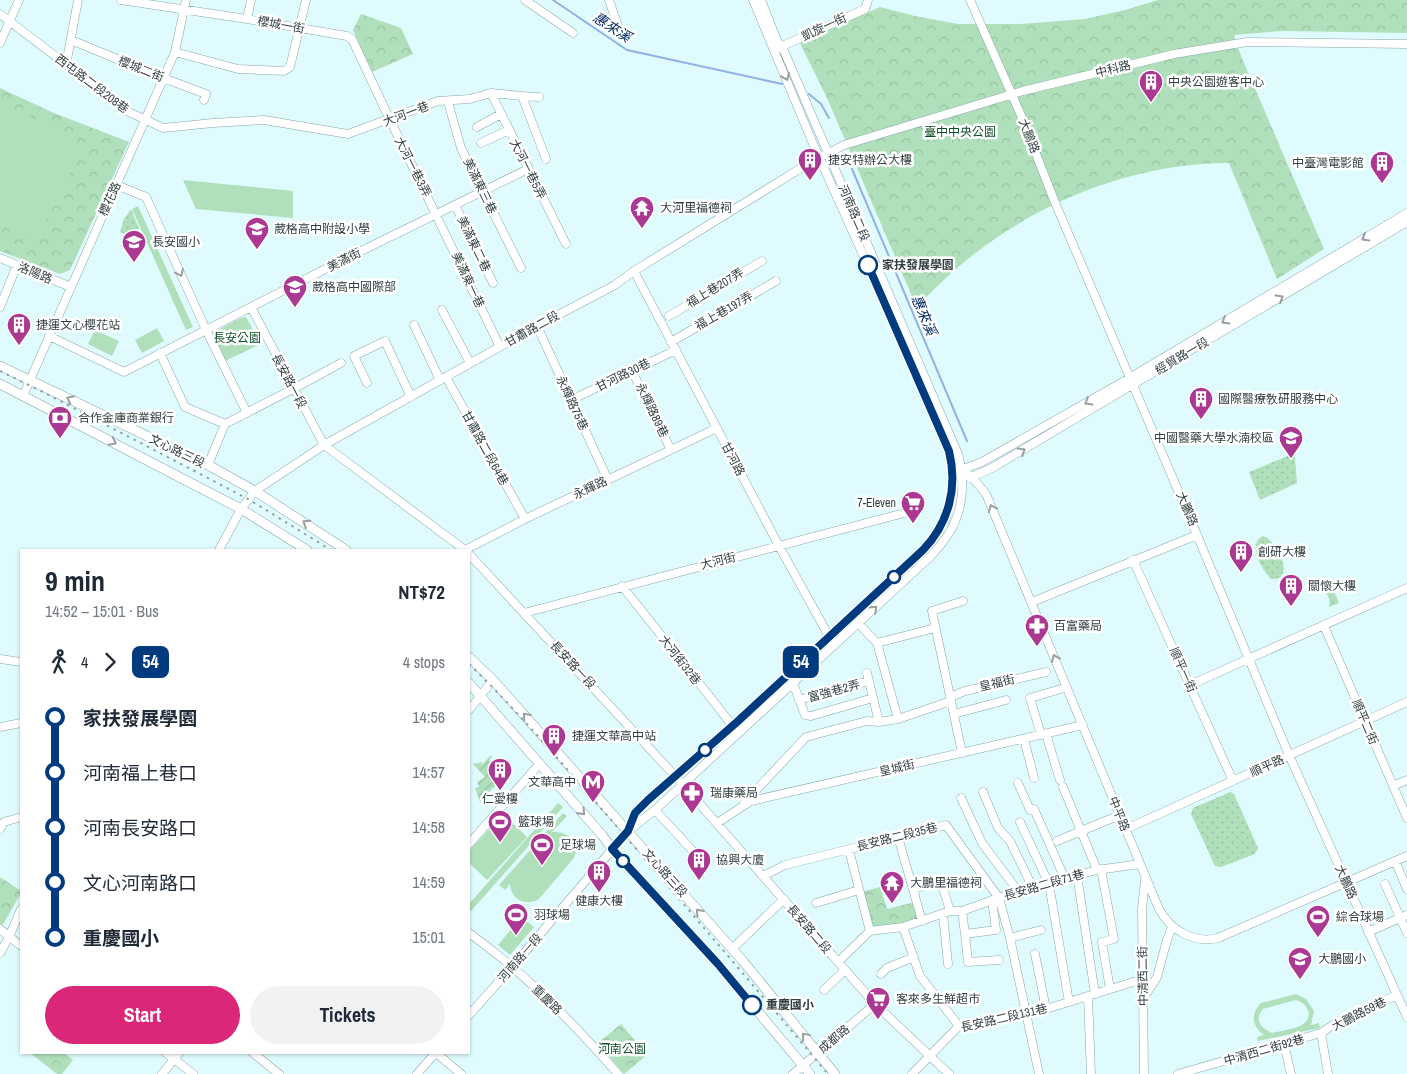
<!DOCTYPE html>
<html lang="en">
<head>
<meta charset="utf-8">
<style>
	:root { --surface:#fff; --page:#f2f2f3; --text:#1f2937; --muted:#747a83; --accent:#db2777 }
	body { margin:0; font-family:"Archivo Narrow","Noto Sans TC",sans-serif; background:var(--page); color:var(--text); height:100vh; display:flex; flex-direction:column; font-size:19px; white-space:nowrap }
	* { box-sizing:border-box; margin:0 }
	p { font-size:16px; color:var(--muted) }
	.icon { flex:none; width:28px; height:28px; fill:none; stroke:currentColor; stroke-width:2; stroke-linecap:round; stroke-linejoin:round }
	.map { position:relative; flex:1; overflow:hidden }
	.details { position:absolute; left:20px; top:549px; width:450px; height:505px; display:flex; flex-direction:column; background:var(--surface); border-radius:0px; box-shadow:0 1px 4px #0004 }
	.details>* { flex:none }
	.badge { padding:0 10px; border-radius:8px; font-size:18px; line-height:32px }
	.map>.badge { position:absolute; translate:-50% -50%; box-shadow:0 0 0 2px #fff }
	.legs { display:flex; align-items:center; gap:8px; height:55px; padding:0 25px; font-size:16px }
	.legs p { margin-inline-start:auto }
	.overview { display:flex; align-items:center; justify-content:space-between; height:85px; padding:0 25px }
	h1 { font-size:28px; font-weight:800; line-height:38px }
	.primary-button { display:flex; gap:10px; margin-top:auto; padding:10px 25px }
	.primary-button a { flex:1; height:58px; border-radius:30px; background:var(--accent); color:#fff; font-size:20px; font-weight:800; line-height:58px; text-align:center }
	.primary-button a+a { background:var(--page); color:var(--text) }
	ul { padding:0 25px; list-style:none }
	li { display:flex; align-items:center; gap:18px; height:55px; font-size:19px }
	li i { display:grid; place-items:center; width:8px; height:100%; margin:0 6px; background:currentColor }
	li i::after { content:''; width:12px; height:12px; margin:-6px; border:4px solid; border-radius:50%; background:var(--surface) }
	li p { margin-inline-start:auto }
	li:first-child i { background:linear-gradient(#0000 50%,currentColor 0) }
	li:last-child i { background:linear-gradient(currentColor 50%,#0000 0) }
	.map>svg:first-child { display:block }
</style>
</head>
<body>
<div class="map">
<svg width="1407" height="1074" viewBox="0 0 1407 1074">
	<defs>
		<pattern id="grass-dots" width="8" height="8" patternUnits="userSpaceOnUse" patternTransform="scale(1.25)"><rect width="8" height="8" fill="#b0e0bb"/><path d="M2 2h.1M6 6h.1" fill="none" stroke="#98c1a2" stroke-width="1.8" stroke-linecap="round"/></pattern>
		<pattern id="park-crowns" width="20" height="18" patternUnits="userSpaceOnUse" patternTransform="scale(1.25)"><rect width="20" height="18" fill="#b0e0bb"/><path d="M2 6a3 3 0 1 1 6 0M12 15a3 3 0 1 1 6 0" fill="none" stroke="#98c1a2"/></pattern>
		<pattern id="garden-furrows" width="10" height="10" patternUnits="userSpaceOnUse" patternTransform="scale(1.25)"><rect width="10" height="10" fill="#b0e0bb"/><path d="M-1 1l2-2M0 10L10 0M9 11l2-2" fill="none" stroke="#98c1a2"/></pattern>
	</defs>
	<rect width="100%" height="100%" fill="#e0fbfe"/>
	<!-- grass -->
	<path fill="url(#grass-dots)" d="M131,209L139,228L126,234L120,232L124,219Z
		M1290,455L1295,457L1297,483L1260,500L1249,472Z
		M1263,536C1277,540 1297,581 1271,579C1262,570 1246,544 1263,536Z
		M1328,578L1339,603L1329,607C1331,600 1328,593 1322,590L1311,593L1308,587Z
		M1230,792L1234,794L1258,848L1255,854L1221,867L1215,866L1191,814L1193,808Z"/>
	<!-- park -->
	<path fill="url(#park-crowns)" d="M1158,0H1407V33L1282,31L1234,35L1241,56L1324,249L1277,279L1229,163C1126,163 1021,208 946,278C936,288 925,297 917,308L827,98L800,43L880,7L915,16L958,24H1021L1085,19L1125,10Z
		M361,14L401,28L413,54L372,72L353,30Z
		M0,88L54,113L129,142L70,270L60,274L0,251Z
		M246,317L261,344L223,362L210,339L212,333L241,318Z
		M0,877L21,891V893L2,926L0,925Z
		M880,887L887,909L915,902L920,920L872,929L861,892Z
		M621,1024L647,1055L624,1074L598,1043Z
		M30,1053H64L73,1060L62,1074H57Z"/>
	<!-- garden -->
	<path fill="url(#garden-furrows)" d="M490,756H492L489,761L493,764L497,761L508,771L499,782L488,773L498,783L480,802L475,788L479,787L477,782L485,777L473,764L483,762L481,766Z"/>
	<!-- pitch -->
	<path fill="#b0e0bb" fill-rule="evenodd" d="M0,101L72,139L79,155L38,236L15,229L0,221Z
		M183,180L293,191V218L196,209Z
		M138,206L193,327L186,330L132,209Z
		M157,328L164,341L142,353L135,340Z
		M95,330L119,341L112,356L88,344Z
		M558,803L563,807L471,911L469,910V904Z
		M563,813L567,816L552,832C565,831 571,836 577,847L574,858L539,899C525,907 511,899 510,884L505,890L499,885Z
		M503,814L527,837L487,880L469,863V851Z
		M521,917L534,927L510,955L498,945Z
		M1296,994L1306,999L1314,1011L1311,1025L1319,1023L1320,1028L1258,1041L1257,1037L1264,1035C1252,1026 1250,1014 1261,1003ZM1296,1000C1301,1002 1305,1004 1308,1010C1314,1028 1284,1030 1272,1033C1260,1028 1254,1019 1263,1009Z"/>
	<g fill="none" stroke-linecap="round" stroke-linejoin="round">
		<!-- stream -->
		<path stroke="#8fb1e4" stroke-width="2" d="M553,0L627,50L782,84
			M809,94L821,104L829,118
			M852,169L967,441"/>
		<defs>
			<path id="minor" d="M121,0L247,19L347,36L352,39L390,120L500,347
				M525,0L573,33
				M609,0L618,26
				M970,0L1020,113L1054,200L1197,535L1289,755L1407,1017
				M0,14L129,112L163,128L213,123L264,120L348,134L438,101L470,99L491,93L522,96L546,159
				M247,19L251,0
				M71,40L163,78L206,94L204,100
				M0,43L19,0
				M778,48L865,9L868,0
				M175,52L238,69L284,71L290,67L306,0
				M66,65L78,0
				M491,93L566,244
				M522,96L539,97
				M448,102L461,148L521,268
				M477,127L501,114
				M481,143L509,130
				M116,185L146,197L206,330L247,413
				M455,205L493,283
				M0,258L71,287
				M634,271L779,546L831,640
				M0,307L17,265
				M251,307L324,445L465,550
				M442,310L470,363
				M669,316L762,261
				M414,325L440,380
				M537,326L608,480
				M49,336L124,372L345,259L528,169
				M671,342L776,281
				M160,353L185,407L225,424
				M632,371L671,450
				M446,377L525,519
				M367,383L354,356L385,341L411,397
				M23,396L175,52L186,0
				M571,400L676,350
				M225,424L293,389L341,363
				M208,465L225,424
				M961,470L982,462L1121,383L1407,213
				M962,470L972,477L986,494L1159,909C1170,930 1194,944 1218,938L1407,856
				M970,478L992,468L1407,222
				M219,550L241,509L255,491L324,445L537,326L615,285L634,271L806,165L844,145L1023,91L1174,54L1247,42L1407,44
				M465,550L525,519L717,428
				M469,554L676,777L875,1004L949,1074
				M1133,560L1233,781
				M622,586L736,730
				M1032,602L1197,535
				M524,613L912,511
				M856,621L877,643L898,719
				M1324,626L1407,818
				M877,643L935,628
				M0,659L21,662
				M867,673L879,722
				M793,683L805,715L811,716L873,698
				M1190,685L1407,588
				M950,697L965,691L1046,672
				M799,700L869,681
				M469,710L493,680
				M954,714L1006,700
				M0,727L21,723
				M1046,734L1060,780
				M1041,735L1030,698L1061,689
				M1024,739L1034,778
				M962,753L932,611L963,601
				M1018,783L1030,810L1034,809L1065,879
				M1393,786L1407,780
				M1063,787L1097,870
				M983,792L998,828L1010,841L1033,888
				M961,798L982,843L1018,891
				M744,803L806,737L867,721L879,722L898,719L951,701
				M655,810L704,863
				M1020,822L1049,884L1069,1002
				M717,823L751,801L1083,725
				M0,829L4,822L21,817
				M1126,829L1407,702
				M628,831L635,813L648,800L733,726L923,550L933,539L945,520L950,503L954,472L949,451L905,348L814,146L753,0
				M898,837L922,921
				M1057,841L1120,815
				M469,844L535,769
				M849,850L870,931
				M1395,861L1407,889
				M1101,869L1114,939L1102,942L1110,989
				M1077,875L1095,994
				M763,876L785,865L946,825L999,898L1010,938L1039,1074
				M1385,884L1407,933
				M913,889L941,881L950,911
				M816,903L859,890
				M962,911L965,934L996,930L992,900
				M943,914L948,964
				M903,927L920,976L959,1026
				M0,929L21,946
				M1368,932L1407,915
				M469,933C524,972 573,1023 618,1074
				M965,934L968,962L999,960
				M1010,938L1041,930
				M732,949L784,899
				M0,953L9,937L21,909
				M1035,954L1046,1009
				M838,962L870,931L903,927L950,911H962L1018,891L1097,870L1140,864
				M881,974L887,968L914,957
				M824,990L845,970
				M1088,996L1091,1074
				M1143,999L1157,977L1167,940L1172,927
				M469,1015L512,967L628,831L655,810L931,556C939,547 949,536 954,524C964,502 964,477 958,454L784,51L778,43L761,0
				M1321,1033L1328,1074
				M1284,1044L1291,1074
				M165,1052L193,1074
				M252,1052L279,1074
				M435,1052L461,1074
				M162,1074L180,1052
				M417,1074L436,1052
				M793,1074L875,1004
				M912,1074L959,1026L1046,1009L1143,979
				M1144,1074L1142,909L1145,880
				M1178,1074L1321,1033L1339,1021L1397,995"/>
			<path id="major" d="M0,366L208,465L255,491L346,550
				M0,384L241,509L307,550
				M469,657L493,680L742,960L835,1074
				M469,683L602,835L612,849L718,964L810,1074"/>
		</defs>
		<!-- minor casing -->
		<use href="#minor" stroke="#88a7ab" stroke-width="9"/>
		<!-- major casing -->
		<use href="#major" stroke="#88a7ab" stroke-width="10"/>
		<!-- minor -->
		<use href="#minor" stroke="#fff" stroke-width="8"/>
		<!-- major -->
		<use href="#major" stroke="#fff" stroke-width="9"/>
		<!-- rail -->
		<path stroke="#8da2a4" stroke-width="2" stroke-dasharray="2.5 5" stroke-linecap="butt" d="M0,371L41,391L248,499L331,550
			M469,664C522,715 570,773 619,829C689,910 759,992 828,1074"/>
	</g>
	<!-- one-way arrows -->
	<defs><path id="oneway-chevron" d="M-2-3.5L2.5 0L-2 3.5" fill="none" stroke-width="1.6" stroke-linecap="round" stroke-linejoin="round" transform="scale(1.25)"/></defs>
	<g stroke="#989fa0">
		<use href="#oneway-chevron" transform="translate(786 77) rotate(67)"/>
		<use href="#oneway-chevron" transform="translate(1365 238) rotate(149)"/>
		<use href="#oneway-chevron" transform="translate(180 273) rotate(65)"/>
		<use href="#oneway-chevron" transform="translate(1280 298) rotate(-31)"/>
		<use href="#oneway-chevron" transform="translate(1225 321) rotate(149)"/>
		<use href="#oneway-chevron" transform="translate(70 399) rotate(-154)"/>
		<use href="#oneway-chevron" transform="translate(1088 402) rotate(150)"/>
		<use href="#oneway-chevron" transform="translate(113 442) rotate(27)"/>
		<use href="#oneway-chevron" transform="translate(1022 451) rotate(-31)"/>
		<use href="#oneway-chevron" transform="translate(992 508) rotate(-113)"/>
		<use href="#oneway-chevron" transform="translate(306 523) rotate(-147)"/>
		<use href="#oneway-chevron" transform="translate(874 609) rotate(-43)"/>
		<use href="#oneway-chevron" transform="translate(1055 658) rotate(-113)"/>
		<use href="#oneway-chevron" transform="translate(526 716) rotate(-132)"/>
		<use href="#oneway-chevron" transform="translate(582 812) rotate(48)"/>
		<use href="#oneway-chevron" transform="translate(699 912) rotate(-132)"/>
		<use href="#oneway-chevron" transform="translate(805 1036) rotate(-130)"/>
	</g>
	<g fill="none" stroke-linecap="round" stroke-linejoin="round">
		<defs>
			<path id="line-1" d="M752,1005L718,964L612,849L628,831L635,813L648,800L737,722L923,550C949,523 958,487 949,451L868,265"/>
		</defs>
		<!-- line-1 casing -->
		<use href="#line-1" stroke="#fff" stroke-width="11"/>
		<!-- line-1 -->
		<use href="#line-1" stroke="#003b80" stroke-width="8"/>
	</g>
	<!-- icons -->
	<defs>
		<symbol id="building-pin" viewBox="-11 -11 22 30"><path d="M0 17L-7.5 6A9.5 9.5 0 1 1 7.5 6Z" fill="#ab3892" stroke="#fff"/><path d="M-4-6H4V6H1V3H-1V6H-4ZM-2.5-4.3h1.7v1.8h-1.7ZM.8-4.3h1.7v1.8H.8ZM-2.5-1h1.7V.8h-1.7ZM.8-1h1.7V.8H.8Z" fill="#fff"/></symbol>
		<symbol id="temple-pin" viewBox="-11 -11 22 30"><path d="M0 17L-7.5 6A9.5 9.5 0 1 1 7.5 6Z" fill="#ab3892" stroke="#fff"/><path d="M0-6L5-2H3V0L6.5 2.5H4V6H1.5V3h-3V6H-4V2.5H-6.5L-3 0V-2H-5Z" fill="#fff"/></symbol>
		<symbol id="school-pin" viewBox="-11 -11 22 30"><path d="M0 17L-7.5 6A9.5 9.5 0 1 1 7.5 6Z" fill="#ab3892" stroke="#fff"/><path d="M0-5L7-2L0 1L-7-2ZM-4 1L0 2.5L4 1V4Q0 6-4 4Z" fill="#fff"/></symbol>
		<symbol id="bank-pin" viewBox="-11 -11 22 30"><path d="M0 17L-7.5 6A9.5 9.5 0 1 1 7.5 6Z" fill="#ab3892" stroke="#fff"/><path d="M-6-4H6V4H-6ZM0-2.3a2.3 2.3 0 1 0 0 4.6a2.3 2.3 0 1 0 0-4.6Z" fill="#fff"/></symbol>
		<symbol id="university-pin" viewBox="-11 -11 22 30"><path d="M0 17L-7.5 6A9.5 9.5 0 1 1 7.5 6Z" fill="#ab3892" stroke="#fff"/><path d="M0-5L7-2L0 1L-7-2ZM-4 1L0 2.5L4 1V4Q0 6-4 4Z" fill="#fff"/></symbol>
		<symbol id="supermarket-pin" viewBox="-11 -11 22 30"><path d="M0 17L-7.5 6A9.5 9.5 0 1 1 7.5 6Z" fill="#ab3892" stroke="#fff"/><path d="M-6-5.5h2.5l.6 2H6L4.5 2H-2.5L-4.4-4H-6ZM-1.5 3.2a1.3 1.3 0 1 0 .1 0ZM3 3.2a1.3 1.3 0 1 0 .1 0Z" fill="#fff"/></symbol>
		<symbol id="pharmacy-pin" viewBox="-11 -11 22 30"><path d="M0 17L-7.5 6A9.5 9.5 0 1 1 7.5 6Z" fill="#ab3892" stroke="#fff"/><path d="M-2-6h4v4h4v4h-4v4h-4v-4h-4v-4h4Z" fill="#fff"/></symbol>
		<symbol id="metro-pin" viewBox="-11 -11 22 30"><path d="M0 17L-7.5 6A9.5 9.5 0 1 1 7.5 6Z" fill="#ab3892" stroke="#fff"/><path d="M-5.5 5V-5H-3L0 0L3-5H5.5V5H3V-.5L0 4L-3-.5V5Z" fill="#fff"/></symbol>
		<symbol id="stadium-pin" viewBox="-11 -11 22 30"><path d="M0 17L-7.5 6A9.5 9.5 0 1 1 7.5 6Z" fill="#ab3892" stroke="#fff"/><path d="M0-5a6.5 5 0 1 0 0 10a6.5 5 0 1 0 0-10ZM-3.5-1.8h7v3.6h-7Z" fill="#fff"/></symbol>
	</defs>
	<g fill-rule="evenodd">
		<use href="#building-pin" x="1137" y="68" width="28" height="38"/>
		<use href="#building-pin" x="796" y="146" width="28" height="38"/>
		<use href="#building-pin" x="1368" y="149" width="28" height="38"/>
		<use href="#temple-pin" x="628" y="194" width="28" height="38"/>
		<use href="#school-pin" x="243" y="215" width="28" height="38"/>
		<use href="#school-pin" x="120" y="228" width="28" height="38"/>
		<use href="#school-pin" x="281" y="273" width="28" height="38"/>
		<use href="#building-pin" x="5" y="311" width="28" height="38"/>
		<use href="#building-pin" x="1187" y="385" width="28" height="38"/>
		<use href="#bank-pin" x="46" y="404" width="28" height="38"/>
		<use href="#university-pin" x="1277" y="424" width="28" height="38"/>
		<use href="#supermarket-pin" x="899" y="489" width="28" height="38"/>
		<use href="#building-pin" x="1227" y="538" width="28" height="38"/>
		<use href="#building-pin" x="1277" y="572" width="28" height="38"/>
		<use href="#pharmacy-pin" x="1023" y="612" width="28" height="38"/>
		<use href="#building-pin" x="540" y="722" width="28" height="38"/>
		<use href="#building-pin" x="486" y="756" width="28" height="38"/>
		<use href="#metro-pin" x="579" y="768" width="28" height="38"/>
		<use href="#pharmacy-pin" x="678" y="779" width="28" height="38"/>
		<use href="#stadium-pin" x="486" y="808" width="28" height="38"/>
		<use href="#stadium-pin" x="528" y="831" width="28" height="38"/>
		<use href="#building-pin" x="685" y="846" width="28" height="38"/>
		<use href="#building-pin" x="585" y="858" width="28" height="38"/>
		<use href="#temple-pin" x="878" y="869" width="28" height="38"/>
		<use href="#stadium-pin" x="502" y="901" width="28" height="38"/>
		<use href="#stadium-pin" x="1304" y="903" width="28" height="38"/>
		<use href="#school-pin" x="1286" y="945" width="28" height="38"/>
		<use href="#supermarket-pin" x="864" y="985" width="28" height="38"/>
	</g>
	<!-- markers -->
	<g fill="#fff" stroke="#003b80" stroke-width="2.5">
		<circle cx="868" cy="265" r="9"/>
		<circle cx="894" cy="577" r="6"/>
		<circle cx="705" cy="750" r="6"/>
		<circle cx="623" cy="861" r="6"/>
		<circle cx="752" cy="1005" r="9"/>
	</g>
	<g text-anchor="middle" stroke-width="5" stroke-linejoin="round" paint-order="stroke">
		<!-- street labels -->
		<g font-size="12" fill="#323f41" stroke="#fff">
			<text transform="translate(281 25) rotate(10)" y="4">櫻城一街</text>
			<text transform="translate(824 27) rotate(-25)" y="4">凱旋一街</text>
			<text transform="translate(141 69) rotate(22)" y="4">櫻城二街</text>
			<text transform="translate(1113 69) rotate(-14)" y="4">中科路</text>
			<text transform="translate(92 84) rotate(37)" y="4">西屯路二段208巷</text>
			<text transform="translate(406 114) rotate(-21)" y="4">大河一巷</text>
			<text transform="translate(1029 136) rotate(69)" y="4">大鵬路</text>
			<text transform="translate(413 167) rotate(63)" y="4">大河一巷3弄</text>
			<text transform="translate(528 169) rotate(63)" y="4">大河一巷5弄</text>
			<text transform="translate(480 186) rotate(64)" y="4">美滿東三巷</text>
			<text transform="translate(110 199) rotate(-66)" y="4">櫻花路</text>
			<text transform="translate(854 213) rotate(67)" y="4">河南路二段</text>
			<text transform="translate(474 244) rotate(64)" y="4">美滿東二巷</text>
			<text transform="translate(344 260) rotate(-27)" y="4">美滿街</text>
			<text transform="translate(35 273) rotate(23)" y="4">洛陽路</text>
			<text transform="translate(468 280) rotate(65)" y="4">美滿東一巷</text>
			<text transform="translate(715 288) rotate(-31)" y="4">福上巷207弄</text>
			<text transform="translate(724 311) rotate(-30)" y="4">福上巷197弄</text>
			<text transform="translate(532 329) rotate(-29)" y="4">甘肅路二段</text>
			<text transform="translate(1182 356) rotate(-31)" y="4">經貿路一段</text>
			<text transform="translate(623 375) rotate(-26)" y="4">甘河路30巷</text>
			<text transform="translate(289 381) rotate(62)" y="4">長安路一段</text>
			<text transform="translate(572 403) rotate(65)" y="4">永輝路75巷</text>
			<text transform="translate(652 410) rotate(64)" y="4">永輝路89巷</text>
			<text transform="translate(485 448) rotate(61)" y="4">甘肅路二段64巷</text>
			<text transform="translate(177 451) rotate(26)" y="4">文心路三段</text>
			<text transform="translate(733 459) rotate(62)" y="4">甘河路</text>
			<text transform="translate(590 488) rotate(-25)" y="4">永輝路</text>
			<text transform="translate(1187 509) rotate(67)" y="4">大鵬路</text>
			<text transform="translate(718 561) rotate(-14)" y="4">大河街</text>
			<text transform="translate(680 660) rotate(52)" y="4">大河街32巷</text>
			<text transform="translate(573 665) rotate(47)" y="4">長安路一段</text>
			<text transform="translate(1183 670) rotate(66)" y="4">順平一街</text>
			<text transform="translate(997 683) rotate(-13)" y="4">皇福街</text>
			<text transform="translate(834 691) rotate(-15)" y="4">富強巷2弄</text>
			<text transform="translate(1365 722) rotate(67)" y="4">順平二街</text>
			<text transform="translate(1267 766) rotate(-24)" y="4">順平路</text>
			<text transform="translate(897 768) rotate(-13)" y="4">皇城街</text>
			<text transform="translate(1119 814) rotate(68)" y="4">中平路</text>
			<text transform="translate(897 837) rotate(-14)" y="4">長安路二段35巷</text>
			<text transform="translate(665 873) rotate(48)" y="4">文心路三段</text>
			<text transform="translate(1346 882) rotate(66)" y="4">大鵬路</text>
			<text transform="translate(1044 885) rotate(-16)" y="4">長安路二段71巷</text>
			<text transform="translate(809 929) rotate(49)" y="4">長安路二段</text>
			<text transform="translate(520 958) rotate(-49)" y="4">河南路一段</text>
			<text transform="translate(1143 976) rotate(-91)" y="4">中清西二街</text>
			<text transform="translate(547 1000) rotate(44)" y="4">重慶路</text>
			<text transform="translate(1359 1014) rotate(-27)" y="4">大鵬路59巷</text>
			<text transform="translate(1004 1018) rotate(-13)" y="4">長安路二段131巷</text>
			<text transform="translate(834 1039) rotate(-40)" y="4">成都路</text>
			<text transform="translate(1264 1050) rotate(-16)" y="4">中清西二街92巷</text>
		</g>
		<!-- poi labels -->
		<g font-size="12" fill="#323f41" stroke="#fff" text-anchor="start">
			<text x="1168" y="86">中央公園遊客中心</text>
			<text x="828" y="164">捷安特辦公大樓</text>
			<text x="1364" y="167" text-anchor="end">中臺灣電影館</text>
			<text x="660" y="212">大河里福德祠</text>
			<text x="274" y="233">葳格高中附設小學</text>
			<text x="152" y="246">長安國小</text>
			<text x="312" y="291">葳格高中國際部</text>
			<text x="36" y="329">捷運文心櫻花站</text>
			<text x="1218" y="403">國際醫療敎研服務中心</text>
			<text x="78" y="422">合作金庫商業銀行</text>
			<text x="1274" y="442" text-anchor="end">中國醫藥大學水湳校區</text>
			<text x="896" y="507" text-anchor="end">7-Eleven</text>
			<text x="1258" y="556">創研大樓</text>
			<text x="1308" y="590">關懷大樓</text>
			<text x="1054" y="630">百富藥局</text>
			<text x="572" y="740">捷運文華高中站</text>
			<text x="576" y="786" text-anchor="end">文華高中</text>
			<text x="710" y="797">瑞康藥局</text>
			<text x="500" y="803" text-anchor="middle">仁愛樓</text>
			<text x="518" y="826">籃球場</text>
			<text x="560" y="849">足球場</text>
			<text x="716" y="864">協興大廈</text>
			<text x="910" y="887">大鵬里福德祠</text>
			<text x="599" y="905" text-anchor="middle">健康大樓</text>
			<text x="534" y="919">羽球場</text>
			<text x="1336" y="921">綜合球場</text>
			<text x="1318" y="963">大鵬國小</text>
			<text x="896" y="1003">客來多生鮮超市</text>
		</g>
		<!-- park labels -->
		<g font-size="12" fill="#105029" stroke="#fff">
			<text x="960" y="136">臺中中央公園</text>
			<text x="237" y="342">長安公園</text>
			<text x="622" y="1053">河南公園</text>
		</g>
		<!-- stop labels -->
		<g font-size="12" font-weight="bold" fill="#323f41" stroke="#fff" text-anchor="start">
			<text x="882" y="269">家扶發展學園</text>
			<text x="766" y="1009">重慶國小</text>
		</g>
		<!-- water labels -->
		<g font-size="14" font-style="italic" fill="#002762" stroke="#fff">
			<text transform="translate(612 27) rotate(33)" y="5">惠來溪</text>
			<text transform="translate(924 315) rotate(67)" y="5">惠來溪</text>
		</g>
	</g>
</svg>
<b class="badge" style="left:801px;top:662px;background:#003b80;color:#fff">54</b>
<section class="details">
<div class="overview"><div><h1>9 min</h1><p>14:52 – 15:01 · Bus</p></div><b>NT$72</b></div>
<div class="legs"><svg class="icon" aria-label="walk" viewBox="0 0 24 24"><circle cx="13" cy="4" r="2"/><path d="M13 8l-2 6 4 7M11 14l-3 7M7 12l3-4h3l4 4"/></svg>4<svg class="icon" aria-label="forward" viewBox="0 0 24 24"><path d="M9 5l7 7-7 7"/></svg><b class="badge" style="background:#003b80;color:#fff">54</b><p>4 stops</p></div>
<ul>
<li><i style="color:#003b80"></i><b>家扶發展學園</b><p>14:56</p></li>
<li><i style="color:#003b80"></i><span>河南福上巷口</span><p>14:57</p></li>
<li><i style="color:#003b80"></i><span>河南長安路口</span><p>14:58</p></li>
<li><i style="color:#003b80"></i><span>文心河南路口</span><p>14:59</p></li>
<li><i style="color:#003b80"></i><b>重慶國小</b><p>15:01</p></li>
</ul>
<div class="primary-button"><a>Start</a><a>Tickets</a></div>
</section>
</div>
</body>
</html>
